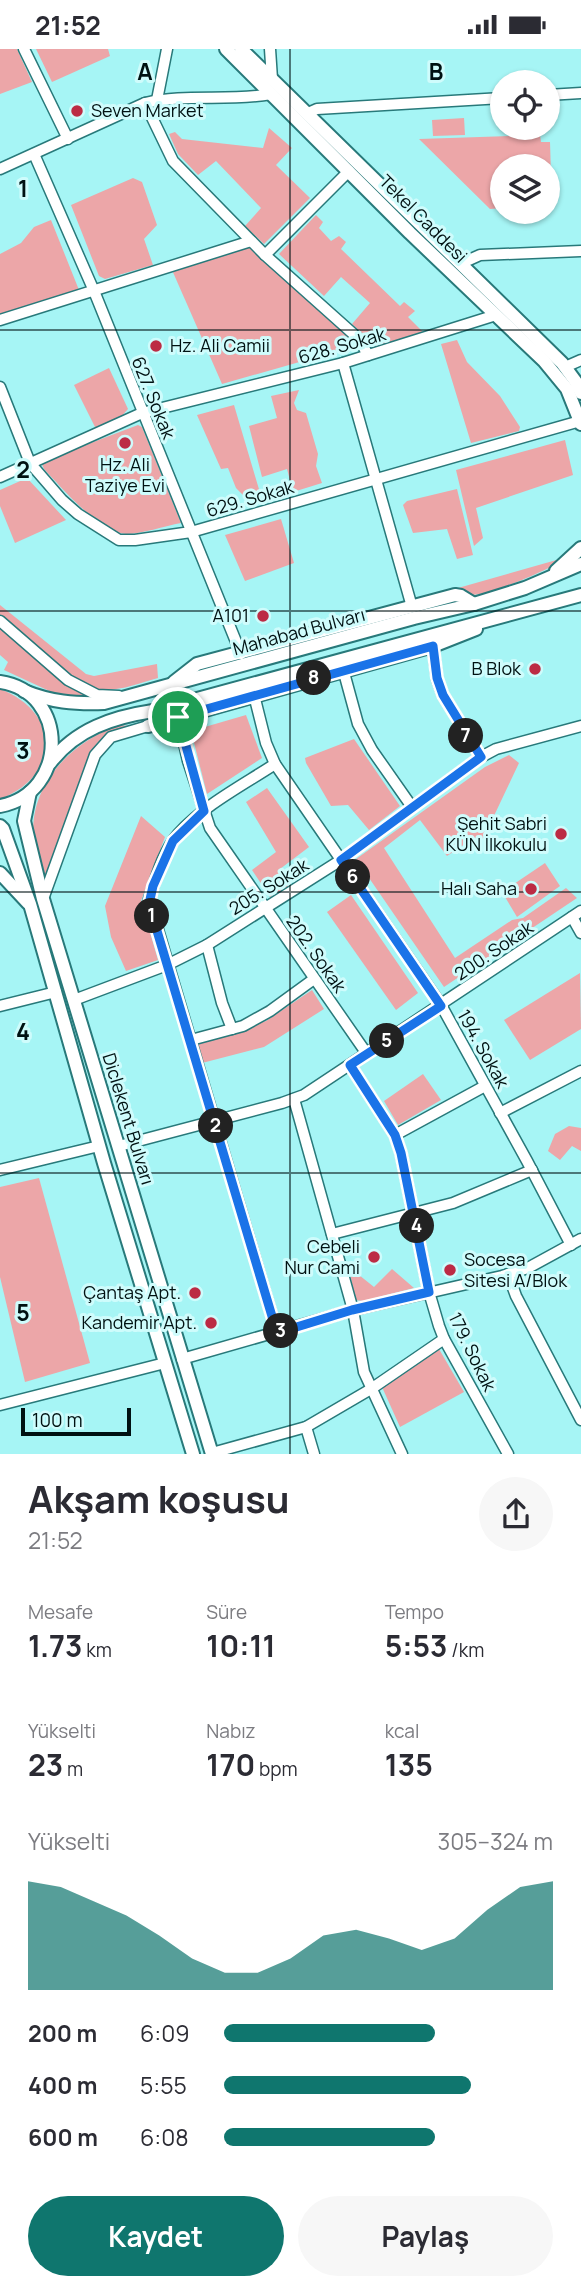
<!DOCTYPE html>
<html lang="tr">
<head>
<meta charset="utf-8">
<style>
	body { margin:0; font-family:Manrope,sans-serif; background:#f7f7f7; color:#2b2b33; height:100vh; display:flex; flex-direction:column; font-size:26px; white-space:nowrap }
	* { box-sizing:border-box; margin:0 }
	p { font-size:23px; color:#7c7c81 }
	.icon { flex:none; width:38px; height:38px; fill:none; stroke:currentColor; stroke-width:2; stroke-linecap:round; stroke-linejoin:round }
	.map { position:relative; height:1405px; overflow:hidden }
	.sheet { display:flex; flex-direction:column; background:#fff; flex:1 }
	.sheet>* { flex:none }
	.controls { position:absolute; left:490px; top:21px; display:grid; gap:14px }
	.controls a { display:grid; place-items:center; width:70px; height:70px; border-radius:50%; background:#fff; box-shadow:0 2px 5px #0004; font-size:35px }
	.scale { position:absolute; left:21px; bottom:18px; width:110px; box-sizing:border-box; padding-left:7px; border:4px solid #001112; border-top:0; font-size:19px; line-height:24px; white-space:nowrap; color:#001112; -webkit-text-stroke:5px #cffcfc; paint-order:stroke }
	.pin { position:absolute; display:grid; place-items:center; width:60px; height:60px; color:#fff; margin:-30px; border:4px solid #fff; border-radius:50%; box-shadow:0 2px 7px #0007 }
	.km { position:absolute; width:35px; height:35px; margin:-18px; border-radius:50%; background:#222; color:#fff; font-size:19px; line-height:35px; text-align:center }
	.round { display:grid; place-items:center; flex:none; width:74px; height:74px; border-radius:37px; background:#f7f7f7 }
	.overview { display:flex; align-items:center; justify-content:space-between; height:119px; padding:0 28px }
	h1 { font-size:38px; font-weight:700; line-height:52px }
	.stats { display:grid; grid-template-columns:repeat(3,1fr); gap:10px; height:119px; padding:7px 28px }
	.stats div { display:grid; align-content:center }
	.stats b { font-size:30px; font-weight:700 }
	.stats small { font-size:19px; font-weight:400 }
	.stats p { font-size:19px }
	.chart { height:196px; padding:14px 28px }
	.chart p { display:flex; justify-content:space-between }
	.chart svg { width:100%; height:126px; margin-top:7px; fill:#0f766e; opacity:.7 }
	.cta { display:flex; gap:14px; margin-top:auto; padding:14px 28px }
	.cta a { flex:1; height:80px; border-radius:42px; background:#0f766e; color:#fff; font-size:28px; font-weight:700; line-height:80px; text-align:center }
	.cta a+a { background:#f7f7f7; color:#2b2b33 }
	ul { padding:0 28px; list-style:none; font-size:23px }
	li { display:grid; grid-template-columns:112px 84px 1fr; align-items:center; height:52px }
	li i { height:18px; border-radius:9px; background:#0f766e }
	.status { display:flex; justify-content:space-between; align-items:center; height:49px; padding:0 35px; background:#fff; direction:ltr }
	.status svg { height:19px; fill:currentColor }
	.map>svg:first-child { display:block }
</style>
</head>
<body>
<div class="status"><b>21:52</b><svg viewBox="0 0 49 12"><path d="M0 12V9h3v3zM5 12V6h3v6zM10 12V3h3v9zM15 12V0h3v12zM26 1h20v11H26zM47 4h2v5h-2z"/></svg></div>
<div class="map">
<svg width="581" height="1405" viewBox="0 0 581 1405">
	<rect width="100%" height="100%" fill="#a6f5f5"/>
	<g fill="#eca6a8">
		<path d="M 0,0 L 17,0 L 32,33 L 0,45 Z"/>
		<path d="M 36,0 L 108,0 L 110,7 L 52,33 Z"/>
		<path d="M 464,69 L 465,86 L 433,87 L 432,71 Z"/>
		<path d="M 269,79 L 292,99 L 276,116 L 310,149 L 264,195 L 245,177 L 261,159 L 216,112 L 198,126 L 178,105 L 169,85 L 175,83 L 182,90 L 263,99 Z"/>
		<path d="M 540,86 L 541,93 L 550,93 L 552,157 L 548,157 L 548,117 L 502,117 L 502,159 L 490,160 L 419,90 Z"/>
		<path d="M 133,129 L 142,133 L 157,176 L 144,190 L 153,216 L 105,230 L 99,227 L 71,156 Z"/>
		<path d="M 316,166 L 323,173 L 319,179 L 331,192 L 339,187 L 346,193 L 341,200 L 400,257 L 404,253 L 415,262 L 408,268 L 424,284 L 375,297 L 352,275 L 370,254 L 341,228 L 324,247 L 279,205 Z"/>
		<path d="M 51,171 L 79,241 L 0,265 L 0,205 L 21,194 L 34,178 Z"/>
		<path d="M 249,196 L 352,289 L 345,300 L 222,335 L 172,221 Z"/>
		<path d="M 457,291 L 467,313 L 500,347 L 520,378 L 519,382 L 471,394 L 441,295 Z"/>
		<path d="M 109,319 L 128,360 L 120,369 L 96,380 L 74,336 Z"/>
		<path d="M 299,341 L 294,354 L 297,361 L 306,364 L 318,405 L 316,417 L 322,434 L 293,443 L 287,420 L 262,428 L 249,377 L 277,369 L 271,347 Z"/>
		<path d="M 234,356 L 261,447 L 248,451 L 236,439 L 228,419 L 221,420 L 197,366 Z"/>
		<path d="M 138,376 L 142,378 L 181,474 C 165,477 141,485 126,485 C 100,484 61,438 44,420 L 41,413 Z"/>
		<path d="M 565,391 L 573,426 L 476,459 L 483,489 L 474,497 L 456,421 Z"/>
		<path d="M 27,429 L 66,471 L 15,494 L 0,457 L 0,441 Z"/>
		<path d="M 457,440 L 473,506 L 457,510 L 447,480 L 413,484 L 403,456 L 407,452 Z"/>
		<path d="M 281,470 L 294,514 L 245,532 L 225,486 Z"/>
		<path d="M 567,508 C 553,520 491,545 473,546 C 466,546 458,543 451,541 Z"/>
		<path d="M 0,556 L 86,625 L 94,627 L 157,615 L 158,629 C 129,637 108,648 79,634 L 0,567 Z"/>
		<path d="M 0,577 L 100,651 L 58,646 L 4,621 L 8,613 L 0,606 Z"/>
		<path d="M 0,640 C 61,663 61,727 0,750 Z"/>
		<path d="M 246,666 L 262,709 L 207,745 L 191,682 Z"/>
		<path d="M 118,676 L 131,677 L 106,687 L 97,694 L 45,828 C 11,761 55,700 118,676 Z"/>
		<path d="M 354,690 L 400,757 L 369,781 L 348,756 L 331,757 L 306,714 L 305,709 Z"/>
		<path d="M 509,706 L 519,714 L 483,790 L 474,789 L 447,807 L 420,771 L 384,799 L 455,909 L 512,871 L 523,869 L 566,839 L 577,849 L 444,938 L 356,810 L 485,718 Z"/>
		<path d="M 267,739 L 309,798 L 280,820 L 290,836 L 270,848 L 252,821 L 276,803 L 246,753 Z"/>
		<path d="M 141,767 L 165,788 L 141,852 L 158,911 L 126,922 L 111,888 L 105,857 Z"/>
		<path d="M 545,814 L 560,837 L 517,868 L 502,843 Z"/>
		<path d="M 351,846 L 418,944 L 396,961 L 327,863 Z"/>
		<path d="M 580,924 L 581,980 L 530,1011 L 504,971 Z"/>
		<path d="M 312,941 L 324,960 L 264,998 L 202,1014 L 196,994 L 266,972 Z"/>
		<path d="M 423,1025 L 441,1051 L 398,1076 L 384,1052 Z"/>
		<path d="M 569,1077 L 581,1079 L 581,1102 L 572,1097 L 560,1111 L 548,1102 L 555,1085 Z"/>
		<path d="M 39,1129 L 90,1314 L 25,1333 L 0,1228 L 0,1138 Z"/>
		<path d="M 349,1218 L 374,1238 L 392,1220 L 414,1239 L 363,1252 L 355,1251 Z"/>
		<path d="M 439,1300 L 464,1343 L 400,1378 L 382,1338 Z"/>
	</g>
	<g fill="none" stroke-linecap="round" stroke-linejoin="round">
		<g stroke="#28797a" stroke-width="13">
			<g id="minor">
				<path d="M 24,0 L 68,90"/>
				<path d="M 270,0 L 272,30"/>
				<path d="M 548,46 L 581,44"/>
				<path d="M 157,51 L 167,0"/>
				<path d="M 145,54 L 173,112 L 265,206 L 359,290 L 368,306"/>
				<path d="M 308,64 L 317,60 L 502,49"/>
				<path d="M 34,105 L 94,242 L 241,605"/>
				<path d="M 0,120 L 145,54 C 186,44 229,53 271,45"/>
				<path d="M 265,206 L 349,122"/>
				<path d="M 460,215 L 480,206 L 581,202"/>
				<path d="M 0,271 L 251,192"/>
				<path d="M 343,314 L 412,558"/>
				<path d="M 565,318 L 581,311"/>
				<path d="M 0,338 L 30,414 L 62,451 L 78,465 L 119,491 L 135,491 L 191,483 L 580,372"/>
				<path d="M 0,428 L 142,364 L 343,314 L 496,266"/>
				<path d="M 0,572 L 68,631 L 97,646 L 119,647"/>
				<path d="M 433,597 L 437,630 L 443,646 L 481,708"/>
				<path d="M 343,620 L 358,675 L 372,701 L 412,758"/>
				<path d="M 254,646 L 266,694 L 275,715 L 441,956 L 527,1112 L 571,1196"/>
				<path d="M 178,668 L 188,712 L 210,779 L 367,1005"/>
				<path d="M 275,715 C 243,736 204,756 178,785 C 163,802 156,829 149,850 L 277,1284"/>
				<path d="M 43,850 L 95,706 L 111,688 L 148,677"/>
				<path d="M 572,868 L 581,884"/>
				<path d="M 207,896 L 222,954 L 232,980"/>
				<path d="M 74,951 L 167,916 L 207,896 L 341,811 L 481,708 L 496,700 L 581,677"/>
				<path d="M 0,957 L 56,943"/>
				<path d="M 191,991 L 243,977 L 270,962 L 314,930"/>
				<path d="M 350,1016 L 395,1086 L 401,1104 L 429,1243 L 439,1277 L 444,1290 L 508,1405"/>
				<path d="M 294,1050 L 353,1261 L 364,1323 L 402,1405"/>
				<path d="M 500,1064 L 581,1022"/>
				<path d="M 395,1086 L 485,1037"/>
				<path d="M 119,1097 L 282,1054 L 304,1046 L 581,862"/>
				<path d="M 0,1121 L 99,1097"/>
				<path d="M 332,1185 L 453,1154 L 532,1121"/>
				<path d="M 508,1225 L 516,1247 L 581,1371"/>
				<path d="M 182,1310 L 353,1261 L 502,1227 L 528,1219 L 581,1190"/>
				<path d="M 0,1356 L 165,1314"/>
				<path d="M 306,1378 L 314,1405"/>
				<path d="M 212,1404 L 306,1378 L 371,1340 L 444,1290"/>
			</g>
		</g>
		<g stroke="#28797a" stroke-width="16">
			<g id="major">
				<path d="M 226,0 L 410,184 L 544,312 L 567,340 L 581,375"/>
				<path d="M 241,0 L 562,314 L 576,333 L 581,344"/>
				<path d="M 556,522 L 581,499"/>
				<path d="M 0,633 C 69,643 69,744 0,757"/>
				<path d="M 174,633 L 197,615 L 455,546 L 461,547 L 474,555"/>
				<path d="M 24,642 C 51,653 74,655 104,654 L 414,569 L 474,555 L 525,539 L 581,515"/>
				<path d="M 148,677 L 433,597 L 476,580"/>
				<path d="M 50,714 C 76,680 113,668 153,662 L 581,546"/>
				<path d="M 30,743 L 24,772 L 43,850 L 212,1405"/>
				<path d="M 0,777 L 3,780 L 30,855 L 104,1114 L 193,1405"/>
				<path d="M 0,824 L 28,854"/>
			</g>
		</g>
		<use href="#minor" stroke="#fff" stroke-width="10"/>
		<use href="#major" stroke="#fff" stroke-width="12"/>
	</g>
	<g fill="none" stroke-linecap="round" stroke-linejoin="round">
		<g stroke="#fff" stroke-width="14">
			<path id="route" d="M 433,597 L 437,629 L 443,646 L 481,708 L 341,811 L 441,957 L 350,1016 L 395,1086 L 401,1104 L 429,1243 L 352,1261 L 277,1284 L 149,855 L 153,837 L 173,792 L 204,762 L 178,668 Z"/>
		</g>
		<use href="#route" stroke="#1a73e8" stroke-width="9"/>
	</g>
	<path fill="none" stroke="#001112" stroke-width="2" stroke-opacity="0.55" d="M 290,0 L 290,1405M 0,281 L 581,281M 0,562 L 581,562M 0,843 L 581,843M 0,1124 L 581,1124"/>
	<g fill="#bc2b44" stroke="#cffcfc" stroke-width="2.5">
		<circle cx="77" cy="62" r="7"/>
		<circle cx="156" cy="297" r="7"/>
		<circle cx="125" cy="394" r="7"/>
		<circle cx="263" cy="567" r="7"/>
		<circle cx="535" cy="620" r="7"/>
		<circle cx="561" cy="785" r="7"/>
		<circle cx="531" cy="840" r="7"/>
		<circle cx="374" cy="1208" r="7"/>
		<circle cx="450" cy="1221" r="7"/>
		<circle cx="195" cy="1244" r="7"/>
		<circle cx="211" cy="1274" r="7"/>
	</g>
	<g text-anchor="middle" stroke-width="6" stroke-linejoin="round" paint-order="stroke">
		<g font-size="18" fill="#001112" stroke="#cffcfc" text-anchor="end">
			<text x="91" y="68" text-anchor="start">Seven Market</text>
			<text x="170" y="303" text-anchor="start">Hz. Ali Camii</text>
			<text x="125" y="422" text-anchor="middle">Hz. Ali<tspan x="125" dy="21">Taziye Evi</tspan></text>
			<text x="249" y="573">A101</text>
			<text x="521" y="626">B Blok</text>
			<text x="547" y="781">Şehit Sabri<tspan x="547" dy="21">KÜN İlkokulu</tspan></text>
			<text x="517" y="846">Halı Saha</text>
			<text x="360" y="1204">Cebeli<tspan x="360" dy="21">Nur Cami</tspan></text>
			<text x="464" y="1217" text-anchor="start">Socesa<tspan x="464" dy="21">Sitesi A/Blok</tspan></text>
			<text x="181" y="1250">Çantaş Apt.</text>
			<text x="197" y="1280">Kandemir Apt.</text>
		</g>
		<g font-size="18" fill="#001112" stroke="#cffcfc">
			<text transform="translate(423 170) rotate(45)" y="6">Tekel Caddesi</text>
			<text transform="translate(342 297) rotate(-16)" y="6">628. Sokak</text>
			<text transform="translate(153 349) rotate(68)" y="6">627. Sokak</text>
			<text transform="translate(250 450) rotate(-16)" y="6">629. Sokak</text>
			<text transform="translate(299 583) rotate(-15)" y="6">Mahabad Bulvarı</text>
			<text transform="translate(269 838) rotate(-32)" y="6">205. Sokak</text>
			<text transform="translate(494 902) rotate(-34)" y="6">200. Sokak</text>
			<text transform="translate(316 905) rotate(55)" y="6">202. Sokak</text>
			<text transform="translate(483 1000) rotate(61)" y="6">194. Sokak</text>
			<text transform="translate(128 1070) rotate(73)" y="6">Diclekent Bulvarı</text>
			<text transform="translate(472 1303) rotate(64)" y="6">179. Sokak</text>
		</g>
	</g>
	<g font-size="23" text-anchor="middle" font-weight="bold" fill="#001112" stroke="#cffcfc" stroke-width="6" stroke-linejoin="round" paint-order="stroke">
		<text x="145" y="31">A</text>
		<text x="436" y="31">B</text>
		<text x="23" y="148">1</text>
		<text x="23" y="429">2</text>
		<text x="23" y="710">3</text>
		<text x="23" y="991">4</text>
		<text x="23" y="1272">5</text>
	</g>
</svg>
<div class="controls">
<a><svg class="icon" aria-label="locate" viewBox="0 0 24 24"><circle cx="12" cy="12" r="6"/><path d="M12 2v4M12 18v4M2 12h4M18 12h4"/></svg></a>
<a><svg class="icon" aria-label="layers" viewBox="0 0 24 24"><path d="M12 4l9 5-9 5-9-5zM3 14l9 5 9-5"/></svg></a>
</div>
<div class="scale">100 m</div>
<div class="pin" style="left:178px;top:668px;background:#1e9e55"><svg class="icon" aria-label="arrive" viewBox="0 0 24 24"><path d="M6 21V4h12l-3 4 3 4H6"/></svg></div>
<b class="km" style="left:152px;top:867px">1</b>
<b class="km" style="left:216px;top:1077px">2</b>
<b class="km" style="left:281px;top:1282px">3</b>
<b class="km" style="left:417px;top:1177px">4</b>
<b class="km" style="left:387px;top:992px">5</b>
<b class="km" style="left:353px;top:828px">6</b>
<b class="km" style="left:466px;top:687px">7</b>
<b class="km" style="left:314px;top:629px">8</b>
</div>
<section class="sheet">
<div class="overview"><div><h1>Akşam koşusu</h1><p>21:52</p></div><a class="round"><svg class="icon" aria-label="share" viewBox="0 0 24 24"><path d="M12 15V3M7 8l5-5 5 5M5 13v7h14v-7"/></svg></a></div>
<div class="stats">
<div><p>Mesafe</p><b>1.73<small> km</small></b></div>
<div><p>Süre</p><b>10:11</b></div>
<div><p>Tempo</p><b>5:53<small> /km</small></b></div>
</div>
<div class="stats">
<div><p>Yükselti</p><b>23<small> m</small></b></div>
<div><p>Nabız</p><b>170<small> bpm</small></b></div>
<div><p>kcal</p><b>135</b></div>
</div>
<div class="chart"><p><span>Yükselti</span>305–324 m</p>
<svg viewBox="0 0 160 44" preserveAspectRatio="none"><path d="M0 44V6L10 8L20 13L30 18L40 25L50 33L60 38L70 38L80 33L90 25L100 23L110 26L120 30L130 26L140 16L150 8L160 6V44z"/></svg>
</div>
<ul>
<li><b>200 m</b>6:09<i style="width:64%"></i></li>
<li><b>400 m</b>5:55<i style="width:75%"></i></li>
<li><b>600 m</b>6:08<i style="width:64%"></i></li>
</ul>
<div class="cta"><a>Kaydet</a><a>Paylaş</a></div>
</section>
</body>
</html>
